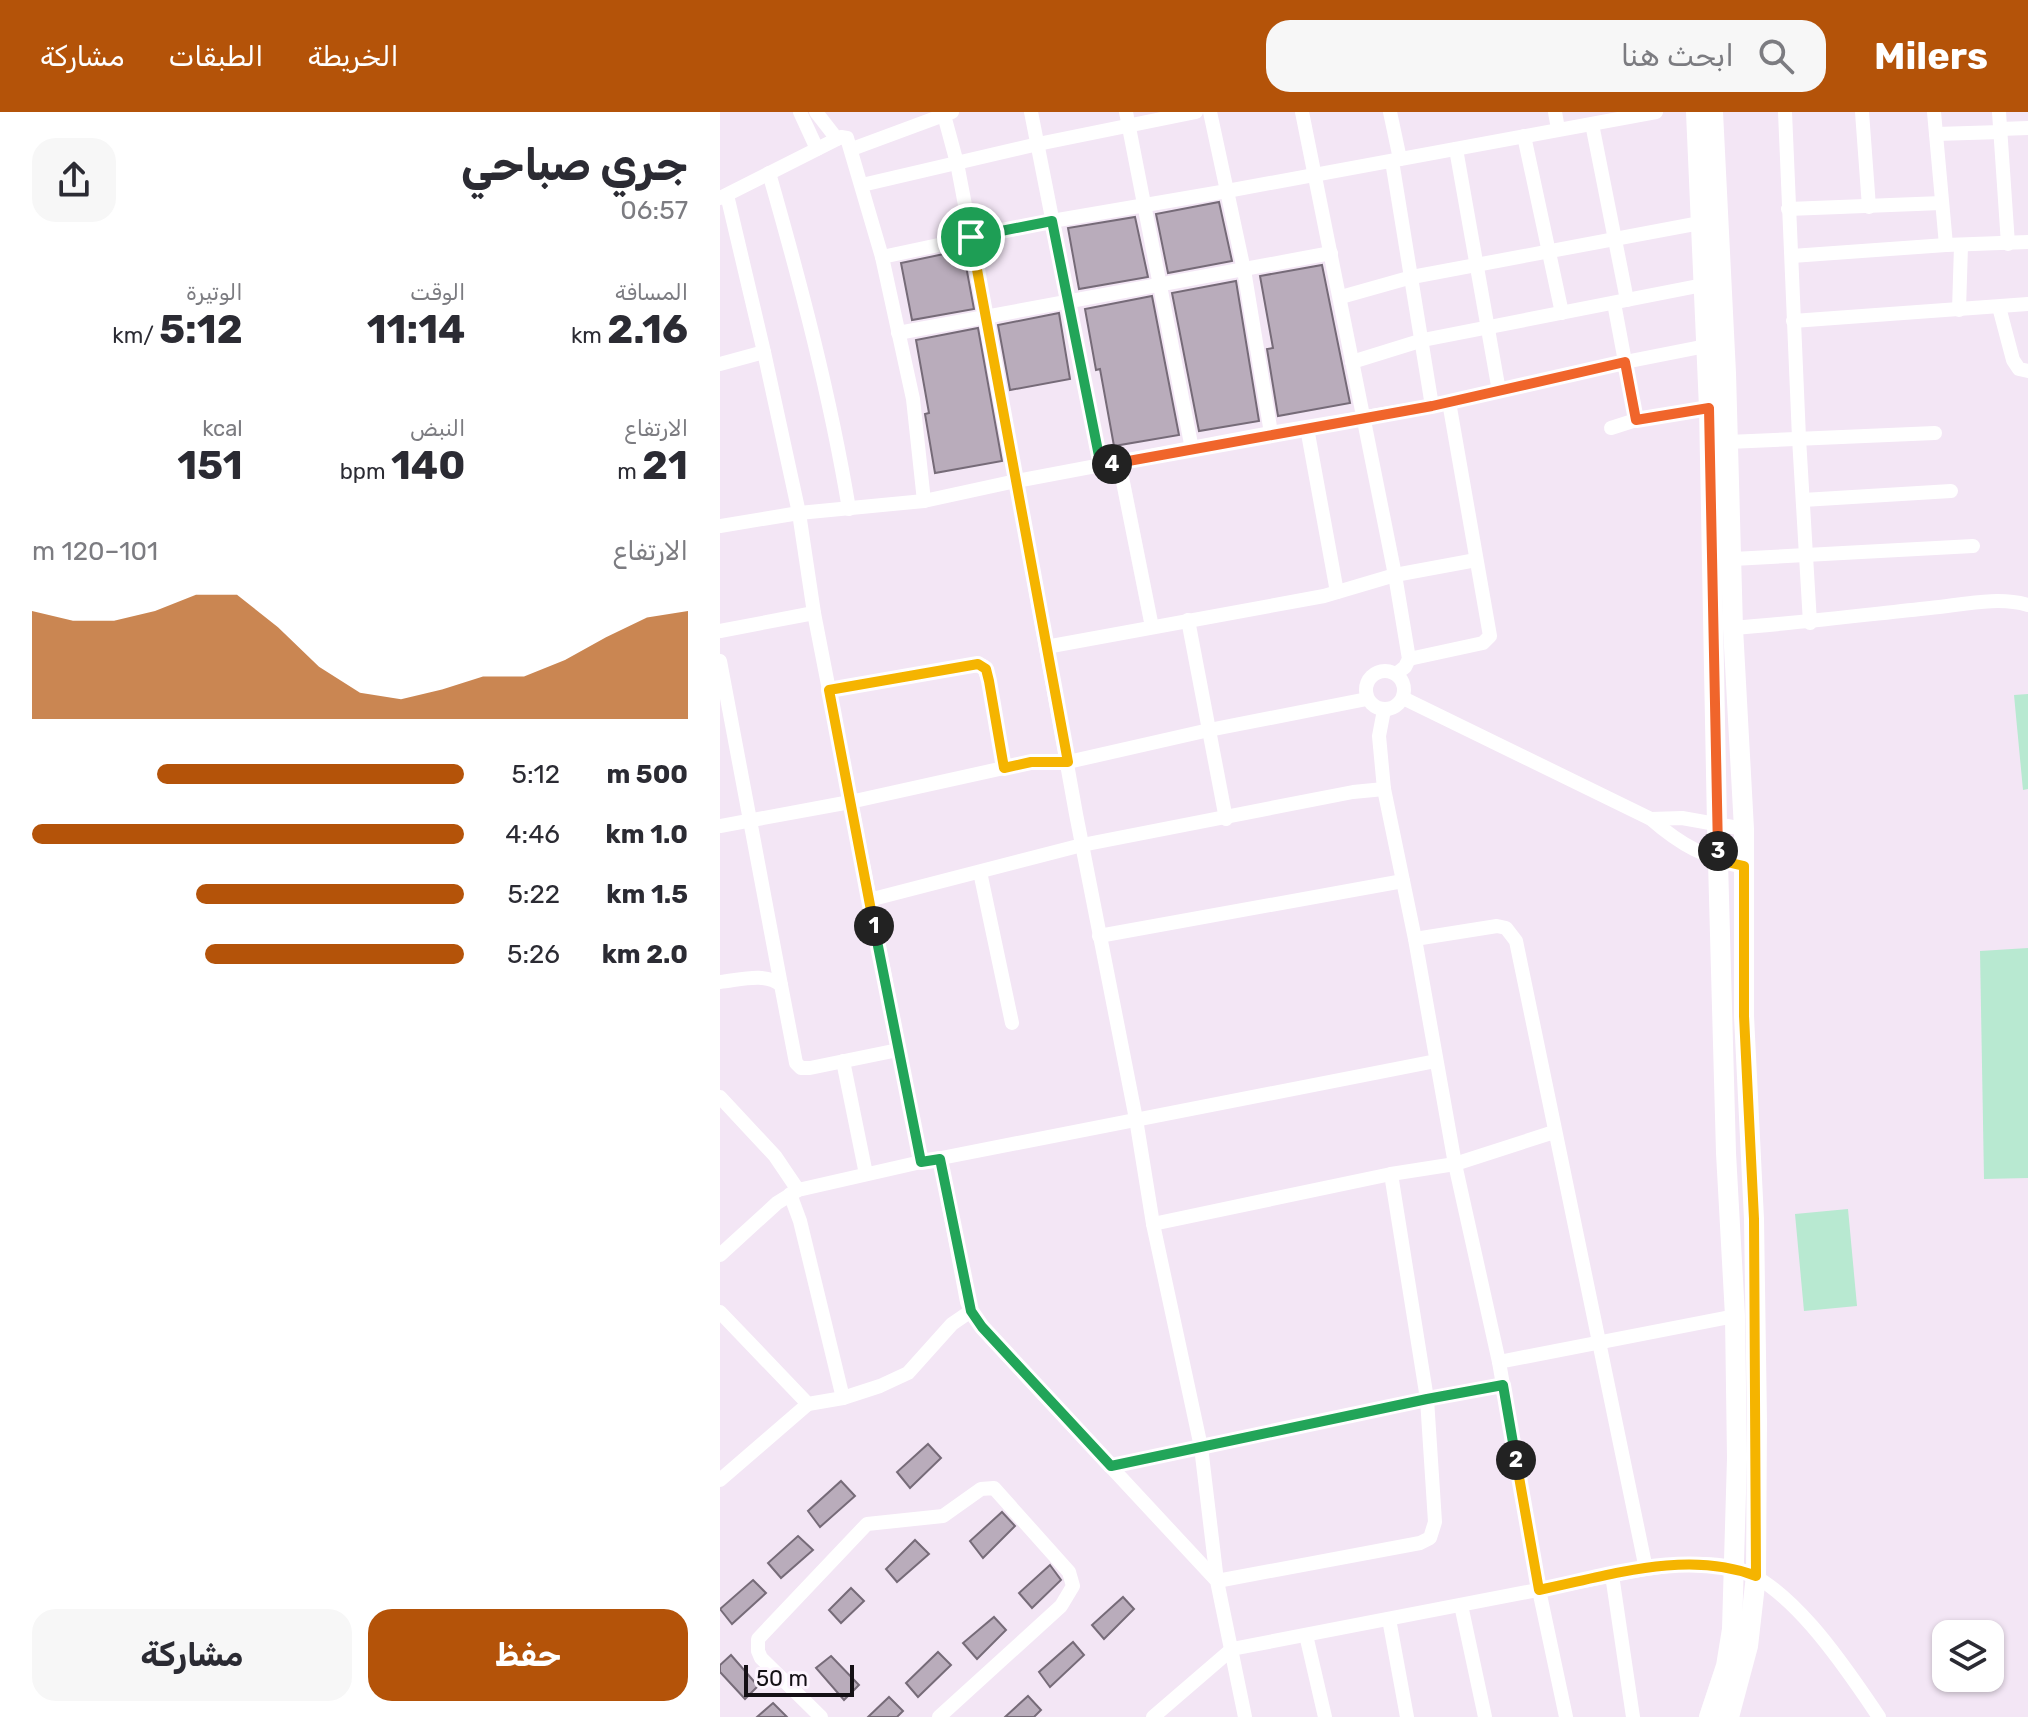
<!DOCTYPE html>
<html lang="ar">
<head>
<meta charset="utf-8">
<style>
	body { margin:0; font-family:Rubik,"Noto Sans Arabic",sans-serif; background:#f7f7f7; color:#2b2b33; direction:rtl; height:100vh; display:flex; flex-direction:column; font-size:30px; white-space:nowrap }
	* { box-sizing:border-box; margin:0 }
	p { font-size:26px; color:#7c7c81 }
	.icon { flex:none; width:44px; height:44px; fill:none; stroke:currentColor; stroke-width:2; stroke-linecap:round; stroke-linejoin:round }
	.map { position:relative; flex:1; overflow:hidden; direction:ltr }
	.panel { display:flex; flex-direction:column; background:#fff; width:720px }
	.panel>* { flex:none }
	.tools { position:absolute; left:1212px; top:1508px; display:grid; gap:16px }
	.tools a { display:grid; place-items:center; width:72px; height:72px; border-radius:16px; background:#fff; box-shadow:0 2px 6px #0004; font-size:40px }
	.scale { position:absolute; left:24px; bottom:20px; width:110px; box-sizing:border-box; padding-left:8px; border:4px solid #141015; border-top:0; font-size:22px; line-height:28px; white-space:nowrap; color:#141015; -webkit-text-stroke:6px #fdf5fe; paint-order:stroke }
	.pin { position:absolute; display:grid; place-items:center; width:68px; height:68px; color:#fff; margin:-34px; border:4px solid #fff; border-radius:50%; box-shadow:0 2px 8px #0007 }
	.km { position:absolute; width:40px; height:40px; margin:-20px; border-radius:50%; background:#222; color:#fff; font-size:22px; line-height:40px; text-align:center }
	.round { display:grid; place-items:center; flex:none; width:84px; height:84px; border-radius:24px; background:#f7f7f7 }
	.summary { display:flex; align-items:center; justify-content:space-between; height:136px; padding:0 32px }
	h1 { font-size:44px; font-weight:700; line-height:60px }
	.metrics { display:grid; grid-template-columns:repeat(3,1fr); gap:12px; height:136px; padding:8px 32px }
	.metrics div { display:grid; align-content:center }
	.metrics b { font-size:40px; font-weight:700 }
	.metrics small { font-size:22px; font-weight:400 }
	.metrics p { font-size:22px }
	.chart { height:224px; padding:16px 32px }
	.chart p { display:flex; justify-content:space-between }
	.chart svg { width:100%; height:144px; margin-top:8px; fill:#b45309; opacity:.7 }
	.cta { display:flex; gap:16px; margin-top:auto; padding:16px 32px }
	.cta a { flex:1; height:92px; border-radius:24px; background:#b45309; color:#fff; font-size:32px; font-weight:700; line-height:92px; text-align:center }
	.cta a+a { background:#f7f7f7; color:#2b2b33 }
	ul { padding:0 32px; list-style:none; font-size:26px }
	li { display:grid; grid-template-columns:128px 96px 1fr; align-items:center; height:60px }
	li i { height:20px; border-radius:10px; background:#b45309 }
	header { display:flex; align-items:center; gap:48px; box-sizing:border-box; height:112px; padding:0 40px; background:#b45309; color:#fff }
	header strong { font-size:38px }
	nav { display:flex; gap:44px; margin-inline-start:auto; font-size:28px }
	.search { width:560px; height:72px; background:#f7f7f7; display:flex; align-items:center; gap:20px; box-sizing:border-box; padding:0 28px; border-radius:24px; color:#7c7c81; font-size:30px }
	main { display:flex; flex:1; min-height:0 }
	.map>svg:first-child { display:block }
</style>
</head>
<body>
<header>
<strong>Milers</strong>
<div class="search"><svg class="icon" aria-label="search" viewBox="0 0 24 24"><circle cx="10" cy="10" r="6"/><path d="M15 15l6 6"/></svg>ابحث هنا</div>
<nav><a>الخريطة</a><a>الطبقات</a><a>مشاركة</a></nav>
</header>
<main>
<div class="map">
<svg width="1308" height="1605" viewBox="0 0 1308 1605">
	<rect width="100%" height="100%" fill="#f3e6f5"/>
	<g fill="#b8e9d1">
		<path d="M 1308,582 L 1308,677 L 1303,678 L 1294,583 Z"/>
		<path d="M 1308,836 L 1308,1066 L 1264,1067 L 1260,839 Z"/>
		<path d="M 1128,1097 L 1137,1194 L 1084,1199 L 1075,1102 Z"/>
	</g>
	<g fill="#b9acbb" stroke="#766b78" stroke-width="2">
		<path d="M 499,90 L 512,149 L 448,161 L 436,102 Z"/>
		<path d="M 415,105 L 428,165 L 359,177 L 348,116 Z"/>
		<path d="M 243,138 L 254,197 L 192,208 L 181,151 Z"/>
		<path d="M 602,153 L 630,291 L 558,304 L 547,237 L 553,236 L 540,164 Z"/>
		<path d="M 516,169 L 539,309 L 479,319 L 452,181 Z"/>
		<path d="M 432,184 L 459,323 L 394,334 L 380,257 L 376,258 L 365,197 Z"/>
		<path d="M 339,201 L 350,267 L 290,278 L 278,213 Z"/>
		<path d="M 258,216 L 282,349 L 215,361 L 205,302 L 209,301 L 196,228 Z"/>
		<path d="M 208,1332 L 221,1346 L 190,1376 L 177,1360 Z"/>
		<path d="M 121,1369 L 135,1384 L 100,1415 L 88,1399 Z"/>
		<path d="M 282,1400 L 295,1414 L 263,1446 L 250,1429 Z"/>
		<path d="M 78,1424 L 93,1438 L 61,1466 L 48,1451 Z"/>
		<path d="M 195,1428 L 209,1442 L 177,1470 L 166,1457 Z"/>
		<path d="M 330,1453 L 341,1468 L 312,1496 L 299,1481 Z"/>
		<path d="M 33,1468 L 46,1481 L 12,1512 L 0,1497 Z"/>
		<path d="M 131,1476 L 144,1489 L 121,1511 L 109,1498 Z"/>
		<path d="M 403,1485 L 414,1497 L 384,1527 L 372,1513 Z"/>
		<path d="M 274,1505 L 286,1518 L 257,1547 L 243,1531 Z"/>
		<path d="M 353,1530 L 364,1543 L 330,1575 L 319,1560 Z"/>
		<path d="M 218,1540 L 231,1553 L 198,1585 L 186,1571 Z"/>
		<path d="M 11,1543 L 38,1574 L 25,1587 L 0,1560 L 0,1553 Z"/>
		<path d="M 111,1544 L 139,1573 L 124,1588 L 96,1556 Z"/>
		<path d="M 308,1584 L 321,1598 L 314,1605 L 285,1605 Z"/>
		<path d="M 169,1585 L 183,1599 L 177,1605 L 148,1605 Z"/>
		<path d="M 53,1591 L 67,1605 L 37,1605 Z"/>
	</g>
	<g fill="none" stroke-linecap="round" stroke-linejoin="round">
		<g stroke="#fff" stroke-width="14">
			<path d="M 80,0 L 97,37"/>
			<path d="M 96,0 L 117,27"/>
			<path d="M 311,0 L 381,354"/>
			<path d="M 406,0 L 472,337"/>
			<path d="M 490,0 L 524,158 L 551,321"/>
			<path d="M 582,0 L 675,463 L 689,547 L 685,555 L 676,562"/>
			<path d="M 670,0 L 680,47"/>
			<path d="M 835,0 L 838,17"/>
			<path d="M 1065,0 L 1079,326 L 1090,511"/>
			<path d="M 1142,0 L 1149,95"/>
			<path d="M 1214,0 L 1226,133"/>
			<path d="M 1279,0 L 1288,132"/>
			<path d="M 224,3 L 237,51 L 266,203 L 356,702 L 416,1007 L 433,1112 L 481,1335 L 497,1469 L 700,1431 L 710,1426 L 715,1410 L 707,1287 L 671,1062"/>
			<path d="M 872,12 L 907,188"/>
			<path d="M 1280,17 L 1308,16"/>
			<path d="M 1216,22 L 1281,20"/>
			<path d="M 804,24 L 842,201"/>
			<path d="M 132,37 L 232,0"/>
			<path d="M 736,37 L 779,279"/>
			<path d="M 672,49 L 712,294"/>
			<path d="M 49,61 C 81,173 110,283 129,397"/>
			<path d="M 142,73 L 318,32 L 476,0"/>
			<path d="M 7,83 L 44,240 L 79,401 L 94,501 L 201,1050"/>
			<path d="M 0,86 L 121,25 L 127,26 L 162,145 L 193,287 L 204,389"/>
			<path d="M 1068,97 L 1222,91"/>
			<path d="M 1072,144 L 1226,133 L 1308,130"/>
			<path d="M 162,145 L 332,109 L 507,79 L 936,0"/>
			<path d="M 621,185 L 692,165 L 980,111"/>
			<path d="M 894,191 L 916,308"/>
			<path d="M 1279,195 L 1293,248 L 1299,257 L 1308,259"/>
			<path d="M 1239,198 L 1241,134"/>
			<path d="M 1073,209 L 1308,192"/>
			<path d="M 178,221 L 611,141"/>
			<path d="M 632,250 L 703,228 L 983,173"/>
			<path d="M 0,252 L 44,240"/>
			<path d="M 587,316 L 617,480"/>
			<path d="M 891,316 L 916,308 L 989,296"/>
			<path d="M 1008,330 L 1215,321"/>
			<path d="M 399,350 L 432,515"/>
			<path d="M 1083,388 L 1231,379"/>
			<path d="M 0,414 L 79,401 L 204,389 L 296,369 L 551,321 L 712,294 L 905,250 L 986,234"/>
			<path d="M 1013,447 L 1253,434"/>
			<path d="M 468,508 L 506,707"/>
			<path d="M 1013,516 C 1079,511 1144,503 1210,496 C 1241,493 1278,484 1308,493"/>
			<path d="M 0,519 L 94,501"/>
			<path d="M 326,535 L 604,484 L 675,463 L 756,448"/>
			<path d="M 689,547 L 763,531 L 770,524 L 729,290"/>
			<path d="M 0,549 L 61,873"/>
			<circle cx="665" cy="578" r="19"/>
			<path d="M 109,578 L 250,553 L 263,554 L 269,569 L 284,656"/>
			<path d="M 683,586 L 931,707 C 962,734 984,745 1024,754"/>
			<path d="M 664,598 L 659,624 L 664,677 L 695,827 L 735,1052 L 779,1250 L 819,1478 L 846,1605"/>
			<path d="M 931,707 L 962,706 L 1024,717"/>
			<path d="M 0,714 L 130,690 L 311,650 L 348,650 L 489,618 L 647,587"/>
			<path d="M 260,760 L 292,911"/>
			<path d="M 149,788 L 362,733 L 633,680 L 664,677"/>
			<path d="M 379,824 L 683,769"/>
			<path d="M 695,827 L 777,814 L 786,816 L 796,829 L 926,1457"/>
			<path d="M 0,870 C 20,868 45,860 61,873 L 76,951 L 81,956 L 90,956 L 178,938"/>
			<path d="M 123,949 L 146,1062"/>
			<path d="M 0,985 L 55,1044 L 78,1078"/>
			<path d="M 220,1047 L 247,1190 L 251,1199 L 271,1226 L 497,1469 L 525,1605"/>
			<path d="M 70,1082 L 80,1109 L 123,1286"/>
			<path d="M 433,1112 L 671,1062 L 735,1052 L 834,1020"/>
			<path d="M 0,1143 L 57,1091 L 78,1078 L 201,1050 L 716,949"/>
			<path d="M 0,1200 L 88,1292 L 123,1286 L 160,1274 L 188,1261 L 232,1212 L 251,1199"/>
			<path d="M 779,1250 L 1015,1204"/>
			<path d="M 391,1354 L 707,1287 L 783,1273"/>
			<path d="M 0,1368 L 88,1292"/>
			<path d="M 892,1463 L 913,1605"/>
			<path d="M 741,1493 L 765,1605"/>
			<path d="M 669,1507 L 687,1605"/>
			<path d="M 586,1523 L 605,1605"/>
			<path d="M 101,1605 L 41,1546 L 38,1539 L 38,1527 L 147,1412 L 223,1404 L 261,1377 L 274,1376 L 349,1460 L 353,1474 L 341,1494 L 219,1605"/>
			<path d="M 433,1605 L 512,1537 L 926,1457 C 954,1453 984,1449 1011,1455 C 1068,1467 1128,1559 1159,1605"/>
		</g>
		<g stroke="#fff" stroke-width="20">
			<path d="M 976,0 L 989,296 L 997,713 L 1006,1041 L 1015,1204 L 1017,1346 L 1012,1517 L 1006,1554 L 989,1605"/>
			<path d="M 993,0 L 1006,261 L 1013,516 L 1024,717 L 1024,904 L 1034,1107 L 1037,1310 L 1036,1464 L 1028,1534 L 1009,1605"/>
		</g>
	</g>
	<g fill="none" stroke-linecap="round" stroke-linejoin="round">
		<g stroke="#fff" stroke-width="16">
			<path id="split-1" d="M 154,814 L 109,578 L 258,552 L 266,557 L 269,569 L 284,656 L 311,650 L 348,650 L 251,125"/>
		</g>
		<g stroke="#fff" stroke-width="16">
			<path id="split-2" d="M 154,814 L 201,1050 L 220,1047 L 251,1199 L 262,1215 L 391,1354 L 707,1287 L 783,1273 L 796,1348"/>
		</g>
		<g stroke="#fff" stroke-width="16">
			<path id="split-3" d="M 796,1348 L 819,1478 C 888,1464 967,1437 1036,1464 L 1034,1107 L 1024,904 L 1024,754 L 998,748 L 998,739"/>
		</g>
		<g stroke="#fff" stroke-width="16">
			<path id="split-4" d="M 392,352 L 712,294 L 905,250 L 916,308 L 989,296 L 998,739"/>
		</g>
		<g stroke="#fff" stroke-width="16">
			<path id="split-5" d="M 251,125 L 332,109 L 381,354 L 392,352"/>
		</g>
		<use href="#split-1" stroke="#f5b400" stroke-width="10"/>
		<use href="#split-2" stroke="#22a559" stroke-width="10"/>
		<use href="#split-3" stroke="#f5b400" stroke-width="10"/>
		<use href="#split-4" stroke="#f0652b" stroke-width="10"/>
		<use href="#split-5" stroke="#22a559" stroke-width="10"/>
	</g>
</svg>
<div class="tools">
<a><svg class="icon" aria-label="layers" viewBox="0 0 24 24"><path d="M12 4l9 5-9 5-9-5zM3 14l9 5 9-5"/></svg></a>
</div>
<div class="scale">50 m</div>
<div class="pin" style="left:251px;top:125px;background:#1e9e55"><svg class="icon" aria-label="arrive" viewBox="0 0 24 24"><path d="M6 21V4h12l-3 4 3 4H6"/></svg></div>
<b class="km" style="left:154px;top:814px">1</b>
<b class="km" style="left:796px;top:1348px">2</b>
<b class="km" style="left:998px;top:739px">3</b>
<b class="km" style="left:392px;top:352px">4</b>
</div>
<section class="panel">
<div class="summary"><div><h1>جري صباحي</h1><p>06:57</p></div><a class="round"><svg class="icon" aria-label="share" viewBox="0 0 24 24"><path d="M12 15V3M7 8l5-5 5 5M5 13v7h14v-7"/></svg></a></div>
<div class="metrics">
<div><p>المسافة</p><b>2.16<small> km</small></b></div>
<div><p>الوقت</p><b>11:14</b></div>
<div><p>الوتيرة</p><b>5:12<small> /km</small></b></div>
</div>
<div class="metrics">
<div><p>الارتفاع</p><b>21<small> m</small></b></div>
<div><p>النبض</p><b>140<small> bpm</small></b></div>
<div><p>kcal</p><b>151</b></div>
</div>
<div class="chart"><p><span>الارتفاع</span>101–120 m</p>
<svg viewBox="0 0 160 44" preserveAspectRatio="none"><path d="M0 44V11L10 14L20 14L30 11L40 6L50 6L60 16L70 28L80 36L90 38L100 35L110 31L120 31L130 26L140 19L150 13L160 11V44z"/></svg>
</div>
<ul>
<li><b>500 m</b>5:12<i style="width:71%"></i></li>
<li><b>1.0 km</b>4:46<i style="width:100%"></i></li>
<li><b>1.5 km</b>5:22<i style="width:62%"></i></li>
<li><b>2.0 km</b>5:26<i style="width:60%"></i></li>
</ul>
<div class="cta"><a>حفظ</a><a>مشاركة</a></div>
</section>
</main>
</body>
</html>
